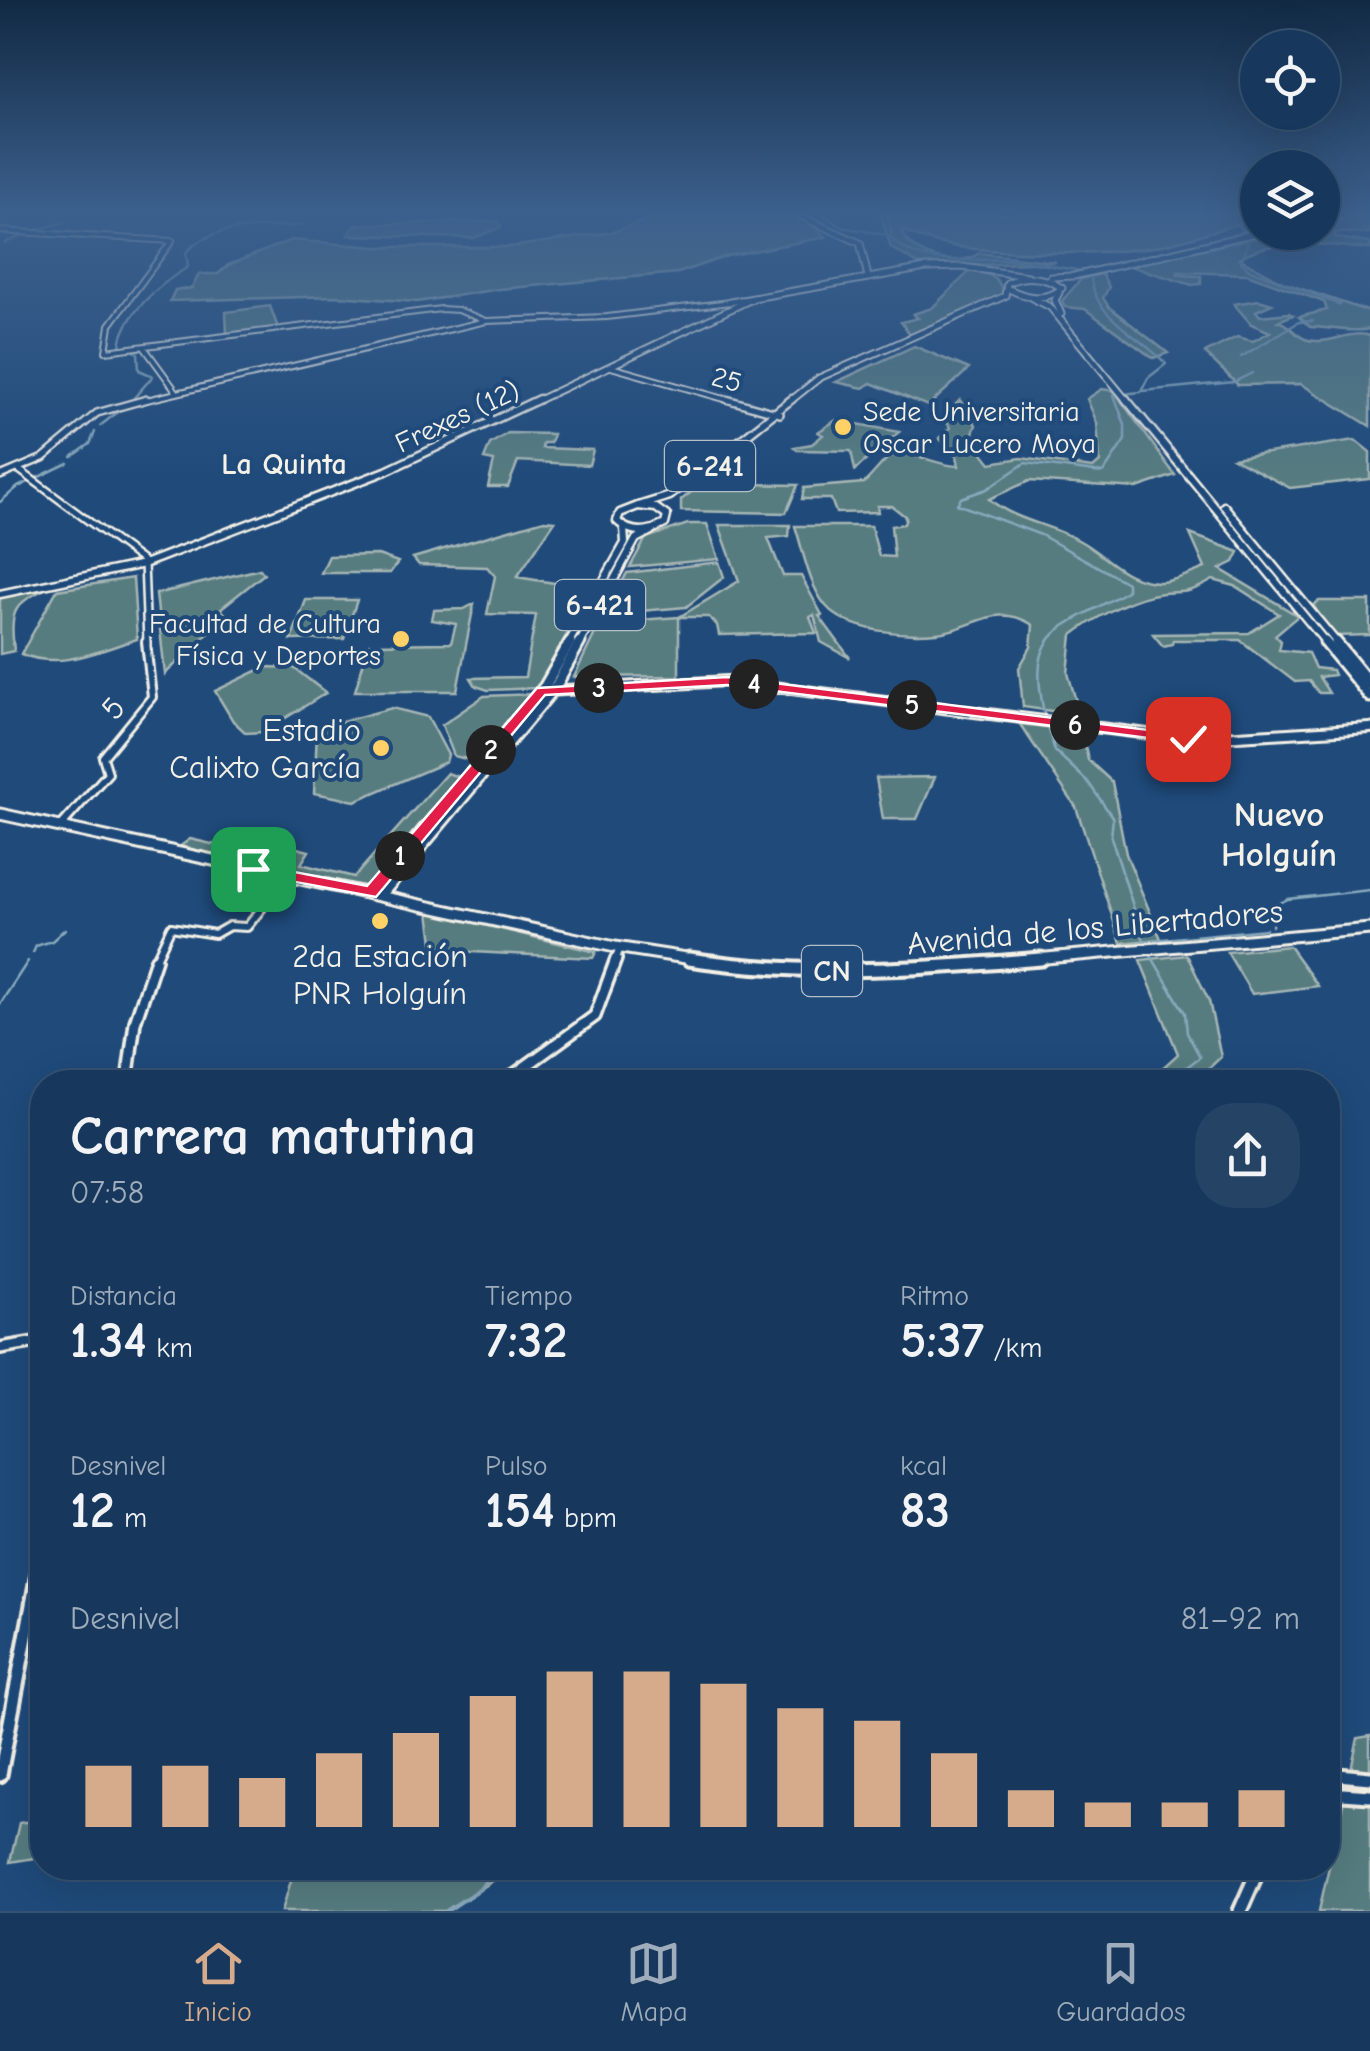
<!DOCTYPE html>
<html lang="es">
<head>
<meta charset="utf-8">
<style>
	body { margin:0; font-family:"Comic Neue",sans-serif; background:#244365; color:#f1f3f6; height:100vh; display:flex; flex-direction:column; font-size:38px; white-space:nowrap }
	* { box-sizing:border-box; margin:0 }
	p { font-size:32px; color:#9eacbb }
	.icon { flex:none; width:55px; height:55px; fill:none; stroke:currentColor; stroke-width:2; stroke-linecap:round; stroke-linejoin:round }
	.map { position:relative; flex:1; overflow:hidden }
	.side { position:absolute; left:30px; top:1070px; width:1310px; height:810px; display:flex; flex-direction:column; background:#17385c; border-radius:40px; box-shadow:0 10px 40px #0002,0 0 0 2px #365272 }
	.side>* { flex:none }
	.tools { position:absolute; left:1240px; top:30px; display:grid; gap:20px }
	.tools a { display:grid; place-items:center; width:100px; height:100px; border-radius:50%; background:#17385c; box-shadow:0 10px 40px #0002,0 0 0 2px #365272; font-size:50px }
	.pin { position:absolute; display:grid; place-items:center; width:85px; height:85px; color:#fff; margin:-42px; border-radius:20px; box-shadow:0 5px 15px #0006 }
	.km { position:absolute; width:50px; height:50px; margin:-25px; border-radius:50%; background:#222; color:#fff; font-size:28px; line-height:50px; text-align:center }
	.round { display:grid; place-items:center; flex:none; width:105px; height:105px; border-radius:40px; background:#244365 }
	.summary { display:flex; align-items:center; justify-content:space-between; height:170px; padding:0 40px }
	h1 { font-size:55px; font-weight:700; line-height:75px }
	.metrics { display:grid; grid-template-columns:repeat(3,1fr); gap:15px; height:170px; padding:10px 40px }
	.metrics div { display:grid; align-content:center }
	.metrics b { font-size:50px; font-weight:700 }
	.metrics small { font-size:28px; font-weight:400 }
	.metrics p { font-size:28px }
	.chart { height:280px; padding:20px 40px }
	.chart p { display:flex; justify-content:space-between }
	.chart svg { width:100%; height:180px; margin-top:10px; stroke:#d6ab8b; stroke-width:6 }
	.tabs { display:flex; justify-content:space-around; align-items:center; height:140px; border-top:2px solid #365272; background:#17385c; font-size:28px; color:#9eacbb }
	.tabs a { display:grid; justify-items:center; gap:5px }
	.tabs .current { color:#d6ab8b }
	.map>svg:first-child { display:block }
</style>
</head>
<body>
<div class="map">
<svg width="1370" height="1911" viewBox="0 0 1370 1911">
	<rect width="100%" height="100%" fill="#1f4a7a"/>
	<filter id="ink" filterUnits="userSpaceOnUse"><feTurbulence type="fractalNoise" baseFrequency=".01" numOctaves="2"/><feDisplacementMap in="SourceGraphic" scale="20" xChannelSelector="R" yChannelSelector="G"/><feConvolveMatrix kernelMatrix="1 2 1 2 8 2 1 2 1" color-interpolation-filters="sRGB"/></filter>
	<g filter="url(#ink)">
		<g fill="#577b80" stroke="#a6b6b4" stroke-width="2.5">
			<path d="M 680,214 L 788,214 L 806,220 L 826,237 L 727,256 L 678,273 L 499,289 L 417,302 L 337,296 L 170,301 L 175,290 L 192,288 L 199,274 L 218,274 L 228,265 L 291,240 L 377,247 L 510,247 L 613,232 L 655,217 Z"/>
			<path d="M 880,214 L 890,214 L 890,218 L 899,214 L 1257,214 L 1258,217 C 1223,228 1189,240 1153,247 C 1103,256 942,258 902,229 C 907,257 960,269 979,253 L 1056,262 L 923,267 L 891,248 Z"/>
			<path d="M 1370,214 L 1370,233 L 1335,233 L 1336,238 L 1370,243 L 1370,249 C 1327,246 1277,235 1239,258 L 1284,283 L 1370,312 L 1370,329 C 1353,333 1329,327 1310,327 L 1299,317 L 1327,310 L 1324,302 L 1247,274 L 1178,272 L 1178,275 L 1201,276 L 1201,284 L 1192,285 L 1127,265 L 1281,233 L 1322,232 L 1323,223 Z"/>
			<path d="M 497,221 L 501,227 L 474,238 L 348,235 L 355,225 Z"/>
			<path d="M 970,271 C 985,271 1001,277 1003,294 L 911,336 L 901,322 L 918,318 L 913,314 L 932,308 Z"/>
			<path d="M 1102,274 L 1109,287 L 1103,298 L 1109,307 L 1168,353 L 1153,358 L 1085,309 L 1065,307 L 1062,301 L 1081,279 Z"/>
			<path d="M 1259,300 L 1272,304 L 1256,311 L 1260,316 L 1289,313 L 1293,315 L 1278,321 C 1289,324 1295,335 1305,339 C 1326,347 1350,329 1370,336 L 1370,426 L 1301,384 L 1238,385 L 1205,353 L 1237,337 L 1253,341 L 1270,332 L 1251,324 L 1234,304 Z"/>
			<path d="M 270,306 L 278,328 L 227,335 L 226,312 Z"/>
			<path d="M 914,346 L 969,369 L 928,406 L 871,383 L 863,388 L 836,382 Z"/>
			<path d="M 1102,389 L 1114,391 L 1175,475 L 1137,488 L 1029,481 L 989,499 C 1015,521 1050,524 1080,541 C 1107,556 1126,583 1161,582 C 1175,581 1192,573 1205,568 L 1190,534 L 1239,552 L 1234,562 L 1220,569 L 1298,616 L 1275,635 L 1281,641 L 1279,650 L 1308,653 L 1315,668 L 1332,670 L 1334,675 L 1319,677 L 1329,693 L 1319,693 L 1309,681 L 1295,682 L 1240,640 L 1173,640 L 1172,644 L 1163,646 L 1153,634 L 1249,633 L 1279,614 L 1235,586 L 1213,580 C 1180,599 1182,588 1151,595 C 1125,601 1093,619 1072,635 L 1068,673 L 1080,715 L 1023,707 L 1019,668 L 1031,647 L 1033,625 C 995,601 975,629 937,633 C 905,636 848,632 826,606 C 809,586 803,550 795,526 L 871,526 L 879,556 L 894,557 L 891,526 L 904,524 L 906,517 L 892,506 L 877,506 L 878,512 L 836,513 L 831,499 L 802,499 L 804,488 L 864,483 C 872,476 879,466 887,459 C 904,445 938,467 959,466 L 957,456 L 939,438 L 950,428 L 944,416 L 960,400 L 976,425 L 971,438 L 991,463 L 1021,458 L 1093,468 L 1100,462 L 1097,423 L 1087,399 Z"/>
			<path d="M 836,420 L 899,432 L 855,470 L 851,451 L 797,450 L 794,447 L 812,444 L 823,435 L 818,432 Z"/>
			<path d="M 508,433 L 553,434 L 550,443 L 543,443 L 542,448 L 593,450 L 589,465 L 518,461 L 508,487 L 488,487 L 494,461 L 484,459 L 490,444 Z"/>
			<path d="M 1355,440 L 1370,452 L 1370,479 L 1290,488 L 1233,458 Z"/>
			<path d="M 711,477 L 737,484 L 798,485 L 786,513 L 681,511 L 681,500 Z"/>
			<path d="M 544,520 L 555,521 L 517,577 L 592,589 L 537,688 L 488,690 L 476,686 L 471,678 L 525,677 L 536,615 L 487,614 L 495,576 L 487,567 L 419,565 L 413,558 Z"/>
			<path d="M 688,524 L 707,524 L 719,559 L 630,567 L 646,538 Z"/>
			<path d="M 719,525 L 790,525 L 789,536 L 768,538 L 783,576 L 801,576 L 822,615 L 819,616 L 850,658 L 821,642 L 814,615 L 810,617 L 816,633 L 719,635 L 717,625 L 709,617 L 679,617 L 679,676 L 574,677 L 600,623 L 679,617 L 739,581 Z"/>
			<path d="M 378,555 L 398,562 L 390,573 L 321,573 L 329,556 Z"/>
			<path d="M 719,562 L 724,577 L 686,607 L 605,614 L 627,573 Z"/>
			<path d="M 260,569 L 264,574 L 220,609 L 227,615 L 165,674 L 156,594 Z"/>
			<path d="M 133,578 L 137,639 C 98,651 61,670 21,654 L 57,590 Z"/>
			<path d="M 49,587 C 12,605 10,610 14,651 L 0,654 L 0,596 Z"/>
			<path d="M 306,600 L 357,600 L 344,639 L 291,640 Z"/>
			<path d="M 1319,601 L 1370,601 L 1370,635 L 1334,636 L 1313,605 Z"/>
			<path d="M 474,604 L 457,691 L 355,691 L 369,644 L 451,643 L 456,624 L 432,620 L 434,610 L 464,609 Z"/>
			<path d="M 265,667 L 294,668 L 326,693 L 263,732 L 246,733 L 233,721 L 215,691 Z"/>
			<path d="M 533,694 L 474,761 L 454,756 L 442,725 L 484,696 Z"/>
			<path d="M 392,708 L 428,717 L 448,755 L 446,762 L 355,801 L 314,793 L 317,732 L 321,727 Z"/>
			<path d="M 1017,720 L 1082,731 L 1088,760 L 1112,782 L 1126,854 L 1161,939 L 1121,943 L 1076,807 Z"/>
			<path d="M 447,773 L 462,778 L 370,889 L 285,871 L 279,863 L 293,847 L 309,851 L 301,864 L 354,877 Z"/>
			<path d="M 935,777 L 917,819 L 883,819 L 876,778 Z"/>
			<path d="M 190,839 L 251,853 L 261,840 L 285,846 C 268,859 259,858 238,854 L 231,860 L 178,848 Z"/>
			<path d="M 429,912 L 596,952 L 593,958 L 434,950 Z"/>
			<path d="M 1289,946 L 1318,986 L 1252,994 L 1227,952 Z"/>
			<path d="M 1187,955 L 1209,1001 L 1221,1057 L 1194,1082 L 1147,1082 L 1178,1054 L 1140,960 Z"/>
			<path d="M 1370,1736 L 1370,1911 L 1319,1911 L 1358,1738 Z"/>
			<path d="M 42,1819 L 41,1857 L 10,1862 L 19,1823 Z"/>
			<path d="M 302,1868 L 512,1868 L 448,1911 L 282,1911 L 292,1877 Z"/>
		</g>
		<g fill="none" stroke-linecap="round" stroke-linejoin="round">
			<g stroke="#89a9bc" stroke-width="2.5">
				<path d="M 823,214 L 842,227 L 886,235"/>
				<path d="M 886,214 L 892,231 L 889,236 C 921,271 968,257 1011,260 C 1035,262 1059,268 1083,271"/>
				<path d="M 1214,214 L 1228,218 L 1247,234"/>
				<path d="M 33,231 L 65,222"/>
				<path d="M 5,243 L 27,233"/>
				<path d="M 187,251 C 217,221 264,230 303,225"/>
				<path d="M 1244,255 L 1249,237"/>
				<path d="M 1243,257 L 1241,262 L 1250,270 L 1340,305"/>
				<path d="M 120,346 C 123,315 161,283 188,267 L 186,253"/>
				<path d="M 132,350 L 138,353 L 139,370 L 153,376 L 132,400"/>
				<path d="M 1241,357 L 1299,322 L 1313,321"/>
				<path d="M 1143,391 L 1234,382 L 1252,373"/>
				<path d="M 100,426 L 125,406"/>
				<path d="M 72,457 L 90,444 L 95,432"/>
				<path d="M 0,502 L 18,487 L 68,463"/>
				<path d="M 1045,718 C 1025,627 1059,631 1127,591 L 1127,583 L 1041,535 L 957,504 L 961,498 L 987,489 L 1025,463 L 1103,473 L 1125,440 L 1125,425 L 1114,395 L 1141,392 L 1148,378 L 1166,364 C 1141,336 1091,316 1091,275"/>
				<path d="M 1047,726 L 1055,751 L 1088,782 L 1113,818 L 1111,837 L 1146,947"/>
				<path d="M 1272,926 L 1274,906 L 1288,899 L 1370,890"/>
				<path d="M 1143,941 L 1266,929"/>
				<path d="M 33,953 L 36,946 L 52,941 L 65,929"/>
				<path d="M 1150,954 L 1185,1013 L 1187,1033 L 1200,1057 L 1167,1082"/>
				<path d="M 0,1004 L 28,961"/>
			</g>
			<path stroke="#89a9bc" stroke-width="4" d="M 446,1911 L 480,1889 L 495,1868"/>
			<g stroke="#f4f1e8" stroke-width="8">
				<g id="tertiary-far4">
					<path d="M 0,231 L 172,241"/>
					<path d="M 172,241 L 110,325 L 106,351 L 441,309 L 458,310 L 486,321"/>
					<path d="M 144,347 L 176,391"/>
					<path d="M 611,367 L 735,402"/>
					<path d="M 138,402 L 486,321 L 607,317 L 730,302"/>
				</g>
			</g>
			<g stroke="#f4f1e8" stroke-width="10">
				<g id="tertiary-far3">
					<path d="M 726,399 L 780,414"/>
					<path d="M 18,469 L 144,562 L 147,644"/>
					<path d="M 0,476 L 43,458 L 97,413 L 147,399"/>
				</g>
			</g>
			<g stroke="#f4f1e8" stroke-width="12">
				<g id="tertiary-far2">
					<path d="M 61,826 L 108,773 L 103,757 L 152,697 L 146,642"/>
					<path d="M 155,961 L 171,927 L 215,934 L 229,926 L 247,927 L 277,889"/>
					<path d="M 615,961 L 620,948"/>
				</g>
			</g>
			<g stroke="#f4f1e8" stroke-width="16">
				<g id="tertiary-far1">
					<path d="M 127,1082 L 135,1022 L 156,959"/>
					<path d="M 504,1082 L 595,1016 L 616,959"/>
					<path d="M 0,1348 L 42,1341"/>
				</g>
			</g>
			<g stroke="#f4f1e8" stroke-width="19">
				<g id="tertiary">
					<path d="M 1328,1774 L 1370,1778"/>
					<path d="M 0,1775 L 42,1552"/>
					<path d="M 1328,1793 L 1370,1796"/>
					<path d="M 1240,1911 L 1259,1868"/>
				</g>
			</g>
			<g stroke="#f4f1e8" stroke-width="9">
				<g id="secondary-far2">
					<path d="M 796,214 L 860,243 L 868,277"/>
					<path d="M 730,302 L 926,268 L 962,267 L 1028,276"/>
					<path d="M 534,402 L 754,298"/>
				</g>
			</g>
			<g stroke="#f4f1e8" stroke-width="11">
				<path id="secondary-far1" d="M 0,594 L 144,564 L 386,471 L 539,399"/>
			</g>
			<g stroke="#f4f1e8" stroke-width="14">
				<path id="secondary" d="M 547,691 L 727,681 L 1188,739 L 1370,728"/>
			</g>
			<g stroke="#f4f1e8" stroke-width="9">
				<g id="primary-far3">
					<path d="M 1322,219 L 1346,214"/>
					<path d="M 1051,277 L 1074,276 L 1259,232"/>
					<path d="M 789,402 L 819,378 L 1005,296 L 1007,283 C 1026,274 1044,276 1062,288 C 1046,302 1027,298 1009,289"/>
				</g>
			</g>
			<g stroke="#f4f1e8" stroke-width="11">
				<g id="primary-far2">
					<path d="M 638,506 L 670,496 L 792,399"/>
					<path d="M 638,506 L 656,508 L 667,516 L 665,524 C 648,533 631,535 617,521 L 620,513 Z"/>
					<path d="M 568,644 L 625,543 L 624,528"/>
					<path d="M 579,644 L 636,539 L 651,531"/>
				</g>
			</g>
			<g stroke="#f4f1e8" stroke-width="15">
				<g id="primary-far1">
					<path d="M 0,814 L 615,947 L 705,961"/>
					<path d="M 370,893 L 545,686 L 570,642"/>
					<path d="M 381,895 L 556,686 L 580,642"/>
					<path d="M 1013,961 L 1370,929"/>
				</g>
			</g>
			<g stroke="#f4f1e8" stroke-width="19">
				<path id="primary" d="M 689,959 C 807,977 923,969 1041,959"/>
			</g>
			<g stroke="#f4f1e8" stroke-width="9">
				<g id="trunk-far2">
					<path d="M 1059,293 L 1055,300 L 1061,314"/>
					<path d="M 1030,297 L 1050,307 L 1128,402"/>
				</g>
			</g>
			<g stroke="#f4f1e8" stroke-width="11">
				<g id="trunk-far1">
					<path d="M 1126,399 L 1327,644"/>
					<path d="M 1224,506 L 1338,644"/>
				</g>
			</g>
			<g stroke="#f4f1e8" stroke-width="15">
				<g id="trunk">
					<path d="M 1325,642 L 1370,697"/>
					<path d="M 1336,642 L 1370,684"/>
				</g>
			</g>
			<use href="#tertiary-far4" stroke="#1f4a7a" stroke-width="4"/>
			<use href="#tertiary-far3" stroke="#1f4a7a" stroke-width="5"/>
			<use href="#tertiary-far2" stroke="#1f4a7a" stroke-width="6"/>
			<use href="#tertiary-far1" stroke="#1f4a7a" stroke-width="9"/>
			<use href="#tertiary" stroke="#1f4a7a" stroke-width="11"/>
			<use href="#secondary-far2" stroke="#1f4a7a" stroke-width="5"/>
			<use href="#secondary-far1" stroke="#1f4a7a" stroke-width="6"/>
			<use href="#secondary" stroke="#1f4a7a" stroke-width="8"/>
			<use href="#primary-far3" stroke="#1f4a7a" stroke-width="5"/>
			<use href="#primary-far2" stroke="#1f4a7a" stroke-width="6"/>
			<use href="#primary-far1" stroke="#1f4a7a" stroke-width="9"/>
			<use href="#primary" stroke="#1f4a7a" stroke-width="11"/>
			<use href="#trunk-far2" stroke="#1f4a7a" stroke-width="5"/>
			<use href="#trunk-far1" stroke="#1f4a7a" stroke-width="6"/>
			<use href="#trunk" stroke="#1f4a7a" stroke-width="9"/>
		</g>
	</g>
	<linearGradient id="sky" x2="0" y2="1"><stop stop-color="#112943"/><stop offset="0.44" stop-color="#3c608d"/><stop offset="1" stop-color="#3c608d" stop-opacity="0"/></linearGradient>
	<rect width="1370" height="482" fill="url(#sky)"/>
	<path fill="#e11d48" stroke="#fff" stroke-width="2.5" d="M 727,677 L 1188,735 L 1195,739 L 1188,743 L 727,685 L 545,695 L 376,897 L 253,874 L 246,869 L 253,864 L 367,886 L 537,688 Z"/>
	<g fill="#ffd166" stroke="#1f4a7a" stroke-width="4">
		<circle cx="843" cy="427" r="10"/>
		<circle cx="401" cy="639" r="10"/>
		<circle cx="381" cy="748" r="10"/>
		<circle cx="380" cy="921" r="10"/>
	</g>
	<g text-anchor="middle" stroke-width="8" stroke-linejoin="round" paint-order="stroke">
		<g font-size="28" fill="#f4f1e8" stroke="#1f4a7a">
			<text transform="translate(727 379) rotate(16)" y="10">25</text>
			<text transform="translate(457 416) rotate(-25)" y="10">Frexes (12)</text>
		</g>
		<g font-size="28" fill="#f4f1e8" stroke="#1f4a7a" text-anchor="start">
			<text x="863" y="421">Sede Universitaria<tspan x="863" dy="32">Oscar Lucero Moya</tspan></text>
			<text x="381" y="633" text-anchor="end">Facultad de Cultura<tspan x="381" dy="32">Física y Deportes</tspan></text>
		</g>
		<g font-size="30" font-weight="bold" fill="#f4f1e8" stroke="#1f4a7a">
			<text x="284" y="474">La Quinta</text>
		</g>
		<g fill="#1f4a7a" stroke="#b4bfc7" stroke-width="2.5">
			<rect x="665" y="441" width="90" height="50" rx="8"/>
			<rect x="555" y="580" width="90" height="50" rx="8"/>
			<rect x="802" y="946" width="60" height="50" rx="8"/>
		</g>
		<g font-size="30" font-weight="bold" fill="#f4f1e8">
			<text x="710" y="476">6-241</text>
			<text x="600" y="615">6-421</text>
			<text x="832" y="981">CN</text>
		</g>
		<g font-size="32" fill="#f4f1e8" stroke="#1f4a7a">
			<text transform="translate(113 708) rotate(-49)" y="11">5</text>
			<text transform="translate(1095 927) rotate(-5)" y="11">Avenida de los Libertadores</text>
		</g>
		<g font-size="32" fill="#f4f1e8" stroke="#1f4a7a" text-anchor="end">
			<text x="361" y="741">Estadio<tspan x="361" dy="37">Calixto García</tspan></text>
			<text x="380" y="967" text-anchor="middle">2da Estación<tspan x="380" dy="37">PNR Holguín</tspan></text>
		</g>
		<g font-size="35" font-weight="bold" fill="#f4f1e8" stroke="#1f4a7a">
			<text x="1279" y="826">Nuevo<tspan x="1279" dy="40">Holguín</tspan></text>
		</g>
	</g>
</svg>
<div class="tools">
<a><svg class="icon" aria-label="locate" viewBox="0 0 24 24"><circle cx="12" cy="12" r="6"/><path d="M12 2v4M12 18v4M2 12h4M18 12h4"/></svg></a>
<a><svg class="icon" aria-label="layers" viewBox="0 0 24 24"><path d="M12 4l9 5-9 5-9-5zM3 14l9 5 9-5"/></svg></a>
</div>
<div class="pin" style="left:253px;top:869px;background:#1e9e55"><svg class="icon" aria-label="arrive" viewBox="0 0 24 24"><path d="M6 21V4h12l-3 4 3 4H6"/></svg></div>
<div class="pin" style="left:1188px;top:739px;background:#d93025"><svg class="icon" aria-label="check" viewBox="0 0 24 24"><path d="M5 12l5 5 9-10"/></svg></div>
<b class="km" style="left:400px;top:856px">1</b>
<b class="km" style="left:491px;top:750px">2</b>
<b class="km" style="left:599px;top:688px">3</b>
<b class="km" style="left:754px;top:684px">4</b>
<b class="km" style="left:912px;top:705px">5</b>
<b class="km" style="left:1075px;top:725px">6</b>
<section class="side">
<div class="summary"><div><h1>Carrera matutina</h1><p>07:58</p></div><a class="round"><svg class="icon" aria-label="share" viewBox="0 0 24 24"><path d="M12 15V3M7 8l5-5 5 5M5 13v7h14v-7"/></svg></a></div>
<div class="metrics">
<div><p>Distancia</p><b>1.34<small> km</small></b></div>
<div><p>Tiempo</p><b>7:32</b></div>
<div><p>Ritmo</p><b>5:37<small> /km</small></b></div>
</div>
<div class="metrics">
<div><p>Desnivel</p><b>12<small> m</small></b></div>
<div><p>Pulso</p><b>154<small> bpm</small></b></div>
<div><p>kcal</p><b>83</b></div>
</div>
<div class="chart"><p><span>Desnivel</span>81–92 m</p>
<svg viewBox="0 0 160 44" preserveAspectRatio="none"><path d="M5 44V29M15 44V29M25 44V32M35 44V26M45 44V21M55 44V12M65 44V6M75 44V6M85 44V9M95 44V15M105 44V18M115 44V26M125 44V35M135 44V38M145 44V38M155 44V35"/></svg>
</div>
</section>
</div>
<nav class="tabs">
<a class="current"><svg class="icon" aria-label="home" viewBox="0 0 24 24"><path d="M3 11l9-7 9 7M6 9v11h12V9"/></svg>Inicio</a>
<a><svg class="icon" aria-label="map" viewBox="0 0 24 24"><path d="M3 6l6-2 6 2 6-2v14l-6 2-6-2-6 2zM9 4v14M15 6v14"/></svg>Mapa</a>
<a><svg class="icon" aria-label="saved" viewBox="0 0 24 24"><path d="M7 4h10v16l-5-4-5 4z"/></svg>Guardados</a>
</nav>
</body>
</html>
